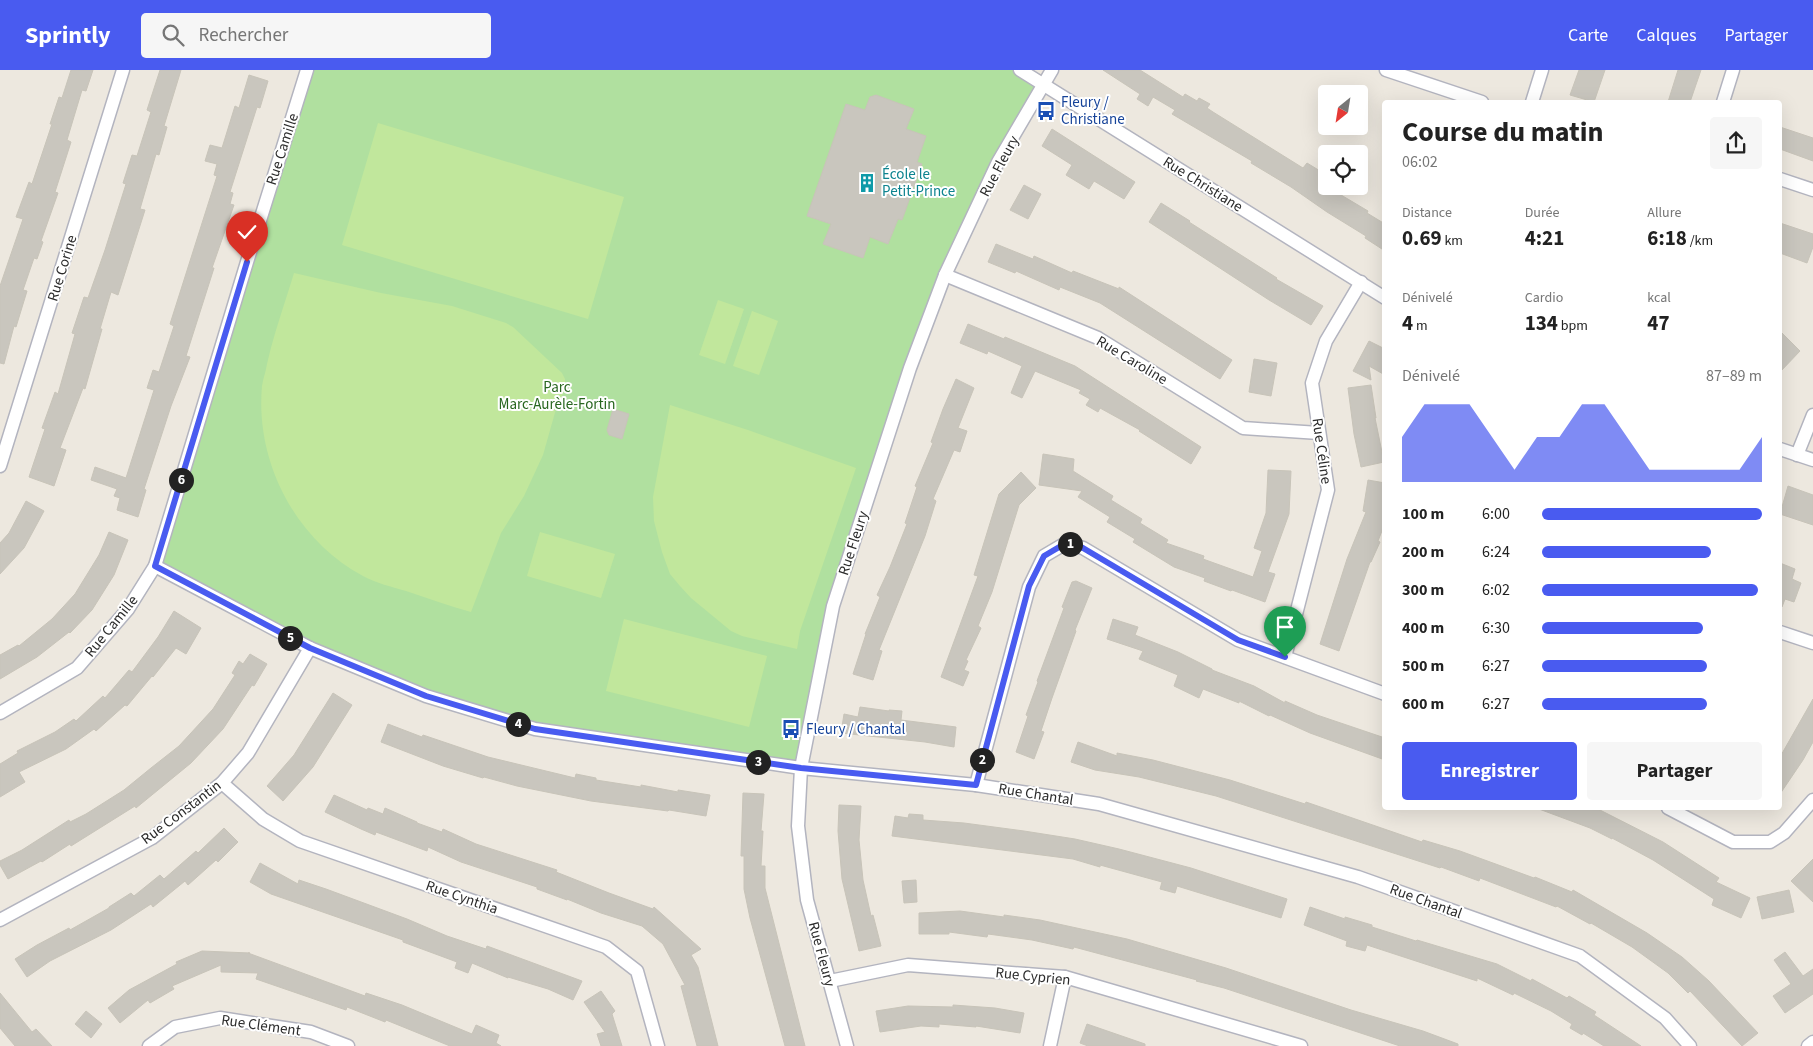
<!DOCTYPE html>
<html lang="fr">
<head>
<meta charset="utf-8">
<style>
	body { margin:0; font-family:"Source Sans 3",sans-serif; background:#f6f6f6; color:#222; height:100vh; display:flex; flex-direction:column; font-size:19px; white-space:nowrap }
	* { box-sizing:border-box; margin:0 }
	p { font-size:16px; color:#767676 }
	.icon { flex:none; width:28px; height:28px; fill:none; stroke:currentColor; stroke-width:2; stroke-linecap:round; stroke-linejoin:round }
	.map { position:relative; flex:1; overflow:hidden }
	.sheet { position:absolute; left:1382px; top:30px; width:400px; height:710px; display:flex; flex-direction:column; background:#fff; border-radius:5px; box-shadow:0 5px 20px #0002 }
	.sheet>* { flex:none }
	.needle { width:32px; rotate:210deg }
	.controls { position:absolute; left:1318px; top:15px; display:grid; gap:10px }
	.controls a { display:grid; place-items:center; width:50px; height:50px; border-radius:5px; background:#fff; box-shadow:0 5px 20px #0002; font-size:25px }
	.pin { position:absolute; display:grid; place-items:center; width:42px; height:42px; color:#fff; margin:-51px -21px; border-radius:50% 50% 50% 0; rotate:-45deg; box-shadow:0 0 5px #0007 }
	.pin .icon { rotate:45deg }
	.km { position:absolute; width:25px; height:25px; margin:-12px; border-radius:50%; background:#222; color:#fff; font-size:14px; line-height:25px; text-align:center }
	.round { display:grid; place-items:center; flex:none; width:52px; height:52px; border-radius:5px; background:#f6f6f6 }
	.summary { display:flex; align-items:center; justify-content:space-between; height:85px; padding:0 20px }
	h1 { font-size:28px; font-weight:700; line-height:38px }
	.stats { display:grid; grid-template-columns:repeat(3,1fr); gap:8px; height:85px; padding:5px 20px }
	.stats div { display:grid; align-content:center }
	.stats b { font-size:21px; font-weight:700 }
	.stats small { font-size:14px; font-weight:400 }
	.stats p { font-size:14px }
	.chart { height:140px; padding:10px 20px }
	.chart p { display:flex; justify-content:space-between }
	.chart svg { width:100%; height:90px; margin-top:5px; fill:#495bf0; opacity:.7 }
	.action { display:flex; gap:10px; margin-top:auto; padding:10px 20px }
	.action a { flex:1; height:58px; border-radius:5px; background:#495bf0; color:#fff; font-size:20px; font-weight:700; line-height:58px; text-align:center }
	.action a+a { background:#f6f6f6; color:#222 }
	ul { padding:0 20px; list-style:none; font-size:16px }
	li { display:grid; grid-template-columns:80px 60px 1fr; align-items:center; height:38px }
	li i { height:12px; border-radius:6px; background:#495bf0 }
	header { display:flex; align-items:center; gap:30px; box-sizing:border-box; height:70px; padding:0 25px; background:#495bf0; color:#fff }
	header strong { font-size:24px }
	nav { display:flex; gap:28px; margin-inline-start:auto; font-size:18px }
	.search { width:350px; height:45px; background:#f6f6f6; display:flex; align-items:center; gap:12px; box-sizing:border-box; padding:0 18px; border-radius:5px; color:#767676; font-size:19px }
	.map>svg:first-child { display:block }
</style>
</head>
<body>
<header>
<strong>Sprintly</strong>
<div class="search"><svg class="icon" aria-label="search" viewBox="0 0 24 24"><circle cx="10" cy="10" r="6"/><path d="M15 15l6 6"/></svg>Rechercher</div>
<nav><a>Carte</a><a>Calques</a><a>Partager</a></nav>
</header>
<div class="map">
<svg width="1813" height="976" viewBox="0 0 1813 976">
	<rect width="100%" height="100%" fill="#ede8df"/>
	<path fill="#b0e09f" d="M 308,0 L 1020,0 L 1045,15 L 945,205 L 833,536 L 801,698 L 535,659 L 310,578 L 155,496 Z"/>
	<g fill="#c1e79c">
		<path d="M 378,53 L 624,127 L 588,249 L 342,175 Z"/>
		<path d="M 294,203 L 381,223 L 452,236 L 506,253 L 513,257 L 562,303 L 565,309 L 565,319 L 556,339 L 543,385 L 524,426 L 501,463 L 471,542 C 449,536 428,528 406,521 C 392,517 376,513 363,506 C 296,470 255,393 262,316 C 263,309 266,301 267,294 C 274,263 285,233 294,203 Z"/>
		<path d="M 718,230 L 744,239 L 725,294 L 699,285 Z"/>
		<path d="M 752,241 L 778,251 L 759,305 L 733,296 Z"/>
		<path d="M 670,335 L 748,360 L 856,398 L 800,561 L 797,579 L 742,566 L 731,561 L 691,528 L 680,516 L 670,504 L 662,482 L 654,451 L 653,427 Z"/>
		<path d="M 540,462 L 615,484 L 601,528 L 527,506 Z"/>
		<path d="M 624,549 L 767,586 L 749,657 L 606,621 Z"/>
	</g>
	<g fill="#c9c6be" stroke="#c8c4b9">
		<path d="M 71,0 L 93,0 L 86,21 L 82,20 L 67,70 L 71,72 L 55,122 L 58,123 L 41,171 L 43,172 L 37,189 L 34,188 L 23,220 L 27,221 L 16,257 L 14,256 L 4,294 L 0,293 L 0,216 L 23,149 L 16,147 L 29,112 L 32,114 L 52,54 L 50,54 L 59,27 L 62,28 Z"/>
		<path d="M 160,0 L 181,0 L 164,56 L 167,57 L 159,85 L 156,84 L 140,139 L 145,140 L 118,225 L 111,222 L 100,259 L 102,259 L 85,319 L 83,318 L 60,378 L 66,380 L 54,416 L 29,407 L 45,359 L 42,358 L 55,322 L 58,324 L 75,264 L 72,263 L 84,227 L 88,228 L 105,180 L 126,114 L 123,113 L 132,85 L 137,86 L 151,42 L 147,40 Z"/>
		<path d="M 1103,0 L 1140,0 L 1183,27 L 1185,24 L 1197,31 L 1199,28 L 1210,34 L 1207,38 L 1213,42 L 1303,98 L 1307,93 L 1325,104 L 1321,111 L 1326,116 L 1368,141 L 1367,143 L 1385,154 L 1385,181 L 1365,168 L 1366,166 L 1327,142 L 1291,117 L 1251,93 L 1252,91 L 1172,44 L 1175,40 L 1153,27 L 1148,36 L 1137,29 L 1140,24 Z"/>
		<path d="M 1579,0 L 1605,0 L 1594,32 L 1570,25 Z"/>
		<path d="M 1678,0 L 1701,0 L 1690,32 L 1668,32 Z"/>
		<path d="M 249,5 L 268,11 L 260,38 L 257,37 L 230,122 L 233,123 L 230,134 L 234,135 L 212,198 L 214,198 L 186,286 L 190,287 L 171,336 L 144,419 L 146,420 L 138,447 L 117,440 L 120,428 L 114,426 L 117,419 L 91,410 L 95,397 L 126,408 L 154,320 L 147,318 L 153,300 L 159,302 L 174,256 L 170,254 L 217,106 L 214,105 L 217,94 L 205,91 L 210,75 L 222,78 L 235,36 L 239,38 Z"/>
		<path d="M 876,25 L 914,39 L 906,59 L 926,66 L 917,92 L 922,94 L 902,150 L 898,149 L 888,174 L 870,167 L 863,188 L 823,174 L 831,154 L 807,146 L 846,34 L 865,40 L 870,27 Z"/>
		<path d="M 1780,57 L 1813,68 L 1813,91 L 1780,79 Z"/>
		<path d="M 1052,59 L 1135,112 L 1124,129 L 1094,111 L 1089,119 L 1066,105 L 1072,95 L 1042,76 Z"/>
		<path d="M 1024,115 L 1041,124 L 1028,149 L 1010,140 Z"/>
		<path d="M 1161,133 L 1190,151 L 1189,152 L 1277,208 L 1276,209 L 1323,236 L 1311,255 L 1269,230 L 1149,152 Z"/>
		<path d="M 1780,153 L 1813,164 L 1813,177 L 1807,193 L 1780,183 Z"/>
		<path d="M 996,174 L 1033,189 L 1034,186 L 1072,203 L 1073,201 L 1119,219 L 1119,217 L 1232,290 L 1220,309 L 1100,233 L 1060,217 L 1059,220 L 1016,201 L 1015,203 L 988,192 Z"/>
		<path d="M 968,254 L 1004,269 L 1005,267 L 1075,296 L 1201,377 L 1191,394 L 1139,361 L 1140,360 L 1100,338 L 1098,342 L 1086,335 L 1090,329 L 1079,323 L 1081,320 L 1035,301 L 1022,328 L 1011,323 L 1022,296 L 988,281 L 987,284 L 960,273 Z"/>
		<path d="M 1780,261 L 1800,281 L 1780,302 Z"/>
		<path d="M 1369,271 L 1385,279 L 1385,305 L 1369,296 L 1371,310 L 1353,301 Z"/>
		<path d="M 1254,289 L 1277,293 L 1271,326 L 1249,322 Z"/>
		<path d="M 956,309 L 974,318 L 958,358 L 967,361 L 960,382 L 954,380 L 933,429 L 936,431 L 925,466 L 879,580 L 882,581 L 873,610 L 853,604 L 866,564 L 865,564 L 880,527 L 877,525 L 890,497 L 907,454 L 905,453 L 917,417 L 915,416 L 933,373 L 931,372 L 943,339 Z"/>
		<path d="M 1371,315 L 1376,348 L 1375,348 L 1384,392 L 1361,397 L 1354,364 L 1348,318 Z"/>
		<path d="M 613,339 L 629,344 L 622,369 L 609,365 L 607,360 Z"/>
		<path d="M 1043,384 L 1074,389 L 1073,401 L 1113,426 L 1111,430 L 1142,449 L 1140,453 L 1168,470 L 1166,473 L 1204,486 L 1203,489 L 1253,507 L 1262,481 L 1254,478 L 1266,443 L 1268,400 L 1291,401 L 1289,444 L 1268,502 L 1275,504 L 1265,532 L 1232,520 L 1231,521 L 1204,511 L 1205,508 L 1174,497 L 1133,472 L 1135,469 L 1107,452 L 1110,447 L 1078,427 L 1082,421 L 1039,415 Z"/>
		<path d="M 1021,402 L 1036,418 L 1019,435 L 992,522 L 978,556 L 981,558 L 966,590 L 968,591 L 964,600 L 969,602 L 963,616 L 941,607 L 978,506 L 974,505 L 999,424 Z"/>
		<path d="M 1368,410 L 1385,413 L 1385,453 L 1378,471 L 1380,472 L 1371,492 L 1370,492 L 1339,581 L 1320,574 L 1347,489 L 1366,442 L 1363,441 Z"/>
		<path d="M 1788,416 L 1813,425 L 1813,455 L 1780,444 Z"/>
		<path d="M 26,431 L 44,441 L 24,478 L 0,504 L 0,473 L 9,463 Z"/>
		<path d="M 109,462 L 128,470 L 114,505 L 92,540 L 70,563 L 69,562 L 37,587 L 0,609 L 0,585 L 18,575 L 19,576 L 52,549 L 75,524 L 99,485 Z"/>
		<path d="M 1780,493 L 1795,499 L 1792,509 L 1801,513 L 1794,532 L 1785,529 L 1782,537 L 1780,536 Z"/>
		<path d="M 1076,511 L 1092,518 L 1075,560 L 1076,561 L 1052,628 L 1041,661 L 1044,662 L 1034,689 L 1016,682 L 1028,646 L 1026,645 L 1038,612 L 1037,611 L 1064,538 L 1062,537 L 1072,512 Z"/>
		<path d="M 174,541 L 201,558 L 186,584 L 176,578 L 153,607 L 152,606 L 127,636 L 125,635 L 96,661 L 94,659 L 66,679 L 19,702 L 25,712 L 0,727 L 0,694 L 18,683 L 17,681 L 55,662 L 74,649 L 76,651 L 103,626 L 105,628 L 129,600 L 132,602 L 158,567 Z"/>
		<path d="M 1113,549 L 1138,557 L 1135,565 L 1178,582 L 1212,599 L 1212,600 L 1254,616 L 1285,633 L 1285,631 L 1317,645 L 1385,668 L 1385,690 L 1310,663 L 1270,645 L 1269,646 L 1239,631 L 1239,633 L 1203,619 L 1199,628 L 1174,616 L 1178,605 L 1139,589 L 1143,581 L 1107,569 Z"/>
		<path d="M 250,584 L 267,594 L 254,616 L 252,615 L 223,659 L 191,693 L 136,738 L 135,736 L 71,776 L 70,774 L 42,792 L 41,791 L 8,809 L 0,795 L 0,791 L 22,780 L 69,750 L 70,752 L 86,744 L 124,720 L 151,698 L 179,676 L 213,639 L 235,605 L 232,603 L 239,591 L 243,594 Z"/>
		<path d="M 333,623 L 352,635 L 313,697 L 283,731 L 267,716 L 294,685 Z"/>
		<path d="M 1813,629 L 1813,672 L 1803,690 L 1780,724 L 1780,687 Z"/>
		<path d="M 860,637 L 889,641 L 889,640 L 902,641 L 901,650 L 956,657 L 954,677 L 925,672 L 841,663 L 844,644 L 858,647 Z"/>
		<path d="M 388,654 L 422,667 L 423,665 L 488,687 L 575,708 L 576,704 L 596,708 L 596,710 L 641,717 L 641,715 L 678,722 L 678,720 L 710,725 L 706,746 L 669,740 L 668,741 L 591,731 L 517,716 L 484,707 L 483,708 L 443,696 L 381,672 Z"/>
		<path d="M 1078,672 L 1117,686 L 1117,683 L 1153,690 L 1230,710 L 1305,734 L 1306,732 L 1422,772 L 1423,770 L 1460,781 L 1534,808 L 1535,807 L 1572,822 L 1573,820 L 1647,863 L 1682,887 L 1709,911 L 1758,963 L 1742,976 L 1690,921 L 1688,923 L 1668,903 L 1632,877 L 1591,853 L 1590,854 L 1557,836 L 1556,837 L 1480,808 L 1479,811 L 1441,797 L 1440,798 L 1216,726 L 1139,707 L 1095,700 L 1071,692 Z"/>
		<path d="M 743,723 L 764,724 L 761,761 L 763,761 L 761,796 L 765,796 L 765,818 L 805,976 L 785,976 L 750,848 L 744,819 L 744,786 L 741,786 Z"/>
		<path d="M 334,725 L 367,740 L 368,738 L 383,744 L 385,738 L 417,752 L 417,753 L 442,762 L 443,759 L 476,774 L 557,800 L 556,802 L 609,823 L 653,839 L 654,837 L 701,879 L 691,885 L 698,897 L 718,976 L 697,976 L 681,916 L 685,915 L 663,874 L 642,856 L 601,843 L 567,829 L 567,830 L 537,819 L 537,817 L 461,792 L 428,777 L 427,781 L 376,762 L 375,765 L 361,759 L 325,742 Z"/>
		<path d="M 839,735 L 861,736 L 859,770 L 863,810 L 871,846 L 873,845 L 881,876 L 859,881 L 842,809 L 838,761 Z"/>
		<path d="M 1539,738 L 1596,738 L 1663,772 L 1719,808 L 1716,812 L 1750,828 L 1741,848 L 1712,835 L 1714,829 L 1653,790 L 1612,768 L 1612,769 L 1590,758 L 1539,739 Z"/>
		<path d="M 909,744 L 923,745 L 923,750 L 964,753 L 1024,761 L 1075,769 L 1119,779 L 1191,798 L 1287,829 L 1281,848 L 1177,816 L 1175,823 L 1160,819 L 1162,812 L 1100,795 L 1100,797 L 1073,789 L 892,766 L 895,746 L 908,748 Z"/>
		<path d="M 224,758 L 238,772 L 218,792 L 216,790 L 188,815 L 185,811 L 153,837 L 151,834 L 111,860 L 50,891 L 27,907 L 15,889 L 37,875 L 69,858 L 70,860 L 109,838 L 109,837 L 131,823 L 134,826 L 160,805 L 164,809 L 196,781 L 198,783 Z"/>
		<path d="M 1813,789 L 1813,832 L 1791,811 Z"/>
		<path d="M 260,793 L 298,814 L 299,810 L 326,819 L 407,849 L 447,866 L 486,879 L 487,876 L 582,911 L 573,930 L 548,919 L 508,907 L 508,908 L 472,893 L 468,903 L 455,898 L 457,892 L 403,872 L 403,870 L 271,824 L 250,812 Z"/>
		<path d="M 916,810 L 917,832 L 904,833 L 902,811 Z"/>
		<path d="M 1789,820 L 1794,842 L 1762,849 L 1757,827 Z"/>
		<path d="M 1310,837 L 1345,849 L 1345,847 L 1372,855 L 1372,857 L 1416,871 L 1417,870 L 1497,894 L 1531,911 L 1532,909 L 1567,928 L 1569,926 L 1596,942 L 1594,945 L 1641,976 L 1604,976 L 1583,963 L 1582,965 L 1570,958 L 1572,954 L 1551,941 L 1514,923 L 1513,925 L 1477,908 L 1477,911 L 1367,875 L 1365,881 L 1346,876 L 1347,871 L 1304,855 Z"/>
		<path d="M 960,841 L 1004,847 L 1004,845 L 1040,850 L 1127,869 L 1226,898 L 1351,940 L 1423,961 L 1458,974 L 1458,976 L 1400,976 L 1224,918 L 1196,911 L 1197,910 L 1074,877 L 1073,879 L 1032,870 L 988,864 L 987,867 L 949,862 L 949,864 L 919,864 L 919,843 Z"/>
		<path d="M 202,881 L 250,883 L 248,883 L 365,926 L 366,923 L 402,935 L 472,964 L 476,955 L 499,965 L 496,973 L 501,976 L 450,976 L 386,950 L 385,952 L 347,937 L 346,940 L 256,909 L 258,903 L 221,902 L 221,895 L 172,916 L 174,919 L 150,933 L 148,930 L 120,953 L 108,938 L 129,920 L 177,894 L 176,892 Z"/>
		<path d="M 1785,882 L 1803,906 L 1813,899 L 1813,924 L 1785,943 L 1773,926 L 1791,914 L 1774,890 Z"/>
		<path d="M 601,921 L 615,941 L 612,944 L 622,976 L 601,976 L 597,964 L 605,962 L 584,932 Z"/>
		<path d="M 0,923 L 32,962 L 36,959 L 52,976 L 15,976 L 0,958 Z"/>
		<path d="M 953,935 L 995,938 L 1024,943 L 1020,963 L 976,956 L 976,957 L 939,954 L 939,957 L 921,956 L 880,962 L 876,941 L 908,936 L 953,937 Z"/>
		<path d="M 86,941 L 102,954 L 91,968 L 75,954 Z"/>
		<path d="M 1087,954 L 1145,974 L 1145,976 L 1088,976 L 1080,973 Z"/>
	</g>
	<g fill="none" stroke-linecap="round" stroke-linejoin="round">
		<g stroke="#b3b4bf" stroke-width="15">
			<g id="street">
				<path d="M 1020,0 L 1385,228"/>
				<path d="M 1386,0 L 1482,32"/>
				<path d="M 1532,32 L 1542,0"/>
				<path d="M 1723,32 L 1733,0"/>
				<path d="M 1780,109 L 1813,120"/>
				<path d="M 945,205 L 1098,268 L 1243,358 L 1319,363"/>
				<path d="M 1780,379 L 1813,390"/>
				<path d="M 1797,385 L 1813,345"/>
				<path d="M 0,396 L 123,0"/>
				<path d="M 155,496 L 310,578 L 426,626 L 535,659 L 801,698 L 976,715 L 1099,734 L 1358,807 L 1580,886 L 1665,948 L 1690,976"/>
				<path d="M 1780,562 L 1813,573"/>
				<path d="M 1285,587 L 1328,420 L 1312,313 L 1326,271 L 1361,212"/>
				<path d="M 0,643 L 77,598 L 128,539 L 155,496 L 247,192 L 307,0"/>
				<path d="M 222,713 L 263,749 L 300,771 L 606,877 L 637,901 L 658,976"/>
				<path d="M 976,715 L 1029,517 L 1044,486 L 1066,473 L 1083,478 L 1238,570 L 1385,624"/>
				<path d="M 1668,738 L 1733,772 L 1770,772 L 1784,763 L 1813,730"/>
				<path d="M 0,850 L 152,768 L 222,713 L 248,683 L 310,578"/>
				<path d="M 830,911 L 908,895 L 1065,907 L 1301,976"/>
				<path d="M 149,976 L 175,957 L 220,948 L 311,962 L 348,976"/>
				<path d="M 847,976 L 807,830 L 798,756 L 801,698 L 833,536 L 910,298 L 945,205 L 998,92 L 1052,0"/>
				<path d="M 1050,976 L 1065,907"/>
				<path d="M 1808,976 L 1813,972"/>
			</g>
		</g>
		<use href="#street" stroke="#fff" stroke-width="12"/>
	</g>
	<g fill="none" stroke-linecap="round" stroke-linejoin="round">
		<g stroke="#fff" stroke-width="10">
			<path id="route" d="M 247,192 L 155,496 L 310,578 L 426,626 L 535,659 L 801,698 L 976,715 L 1029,516 L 1044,486 L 1066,473 L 1083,478 L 1238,570 L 1285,587"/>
		</g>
		<use href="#route" stroke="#495bf0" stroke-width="6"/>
	</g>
	<defs>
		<g id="bus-bare" transform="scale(1.5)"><path d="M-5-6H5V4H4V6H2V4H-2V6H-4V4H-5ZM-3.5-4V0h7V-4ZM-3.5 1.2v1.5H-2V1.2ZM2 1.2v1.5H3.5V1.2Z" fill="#1a4fb4" stroke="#fff" stroke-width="2.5" paint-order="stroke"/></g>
		<g id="building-bare" transform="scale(1.5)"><path d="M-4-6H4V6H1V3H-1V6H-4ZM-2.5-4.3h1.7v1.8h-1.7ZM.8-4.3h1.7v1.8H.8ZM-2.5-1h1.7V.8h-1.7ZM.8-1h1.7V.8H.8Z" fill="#0f9aa8" stroke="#fff" stroke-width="2.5" paint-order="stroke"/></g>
	</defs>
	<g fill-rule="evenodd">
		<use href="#bus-bare" x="1046" y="41"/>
		<use href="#building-bare" x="867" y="113"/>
		<use href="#bus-bare" x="791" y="659"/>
	</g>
	<g text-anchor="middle" stroke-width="4" stroke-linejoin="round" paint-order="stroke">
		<g font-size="15" fill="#164399" stroke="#fff" text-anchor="start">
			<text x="1061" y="37">Fleury /<tspan x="1061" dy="17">Christiane</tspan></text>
			<text x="806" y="664">Fleury / Chantal</text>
		</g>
		<g font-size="15" fill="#2c2c2c" stroke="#fff">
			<text transform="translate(282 79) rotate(-72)" y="5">Rue Camille</text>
			<text transform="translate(999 96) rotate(-62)" y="5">Rue Fleury</text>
			<text transform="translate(1203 114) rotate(32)" y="5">Rue Christiane</text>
			<text transform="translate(62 198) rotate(-73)" y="5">Rue Corine</text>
			<text transform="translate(1132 290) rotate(31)" y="5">Rue Caroline</text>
			<text transform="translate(1322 381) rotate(82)" y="5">Rue Céline</text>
			<text transform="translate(853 473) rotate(-72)" y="5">Rue Fleury</text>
			<text transform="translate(111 556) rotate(-51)" y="5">Rue Camille</text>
			<text transform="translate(1036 724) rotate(9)" y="5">Rue Chantal</text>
			<text transform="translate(181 742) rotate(-37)" y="5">Rue Constantin</text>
			<text transform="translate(462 827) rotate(19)" y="5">Rue Cynthia</text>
			<text transform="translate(1426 831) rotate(20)" y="5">Rue Chantal</text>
			<text transform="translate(822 884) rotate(75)" y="5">Rue Fleury</text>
			<text transform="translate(1033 906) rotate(6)" y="5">Rue Cyprien</text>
			<text transform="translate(261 955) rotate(8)" y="5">Rue Clément</text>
		</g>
		<g font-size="15" fill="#0d838f" stroke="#fff" text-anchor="start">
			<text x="882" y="109">École le<tspan x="882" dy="17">Petit-Prince</tspan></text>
		</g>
		<g font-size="15" fill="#28661f" stroke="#fff">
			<text x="557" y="322">Parc<tspan x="557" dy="17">Marc-Aurèle-Fortin</tspan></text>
		</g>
	</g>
</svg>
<div class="controls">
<a><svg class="needle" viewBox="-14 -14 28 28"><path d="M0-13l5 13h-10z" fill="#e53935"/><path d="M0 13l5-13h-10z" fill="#767676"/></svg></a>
<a><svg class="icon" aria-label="locate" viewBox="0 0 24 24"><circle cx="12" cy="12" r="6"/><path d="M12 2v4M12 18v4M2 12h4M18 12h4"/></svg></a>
</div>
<div class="pin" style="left:1285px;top:587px;background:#1e9e55"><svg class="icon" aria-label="arrive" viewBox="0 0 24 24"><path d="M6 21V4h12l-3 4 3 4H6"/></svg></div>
<div class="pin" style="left:247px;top:192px;background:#d93025"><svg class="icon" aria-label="check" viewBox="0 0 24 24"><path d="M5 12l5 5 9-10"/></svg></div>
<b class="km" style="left:1070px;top:474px">1</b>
<b class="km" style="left:982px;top:690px">2</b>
<b class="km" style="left:758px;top:692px">3</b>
<b class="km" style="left:518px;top:654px">4</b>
<b class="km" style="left:290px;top:568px">5</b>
<b class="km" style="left:181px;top:410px">6</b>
<section class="sheet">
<div class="summary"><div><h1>Course du matin</h1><p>06:02</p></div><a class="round"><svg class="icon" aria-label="share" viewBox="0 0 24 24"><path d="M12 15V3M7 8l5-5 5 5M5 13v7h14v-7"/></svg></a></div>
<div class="stats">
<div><p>Distance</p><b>0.69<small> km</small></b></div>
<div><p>Durée</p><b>4:21</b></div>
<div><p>Allure</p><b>6:18<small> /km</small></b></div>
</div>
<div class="stats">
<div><p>Dénivelé</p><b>4<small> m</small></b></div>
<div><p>Cardio</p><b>134<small> bpm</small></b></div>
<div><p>kcal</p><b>47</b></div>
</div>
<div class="chart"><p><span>Dénivelé</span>87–89 m</p>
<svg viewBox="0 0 160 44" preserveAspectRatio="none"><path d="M0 44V22L10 6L20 6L30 6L40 22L50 38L60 22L70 22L80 6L90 6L100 22L110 38L120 38L130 38L140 38L150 38L160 22V44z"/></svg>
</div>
<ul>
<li><b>100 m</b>6:00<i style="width:100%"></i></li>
<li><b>200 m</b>6:24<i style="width:77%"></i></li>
<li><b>300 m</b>6:02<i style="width:98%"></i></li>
<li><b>400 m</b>6:30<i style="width:73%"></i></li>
<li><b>500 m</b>6:27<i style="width:75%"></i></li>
<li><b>600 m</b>6:27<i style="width:75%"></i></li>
</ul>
<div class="action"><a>Enregistrer</a><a>Partager</a></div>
</section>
</div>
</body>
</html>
